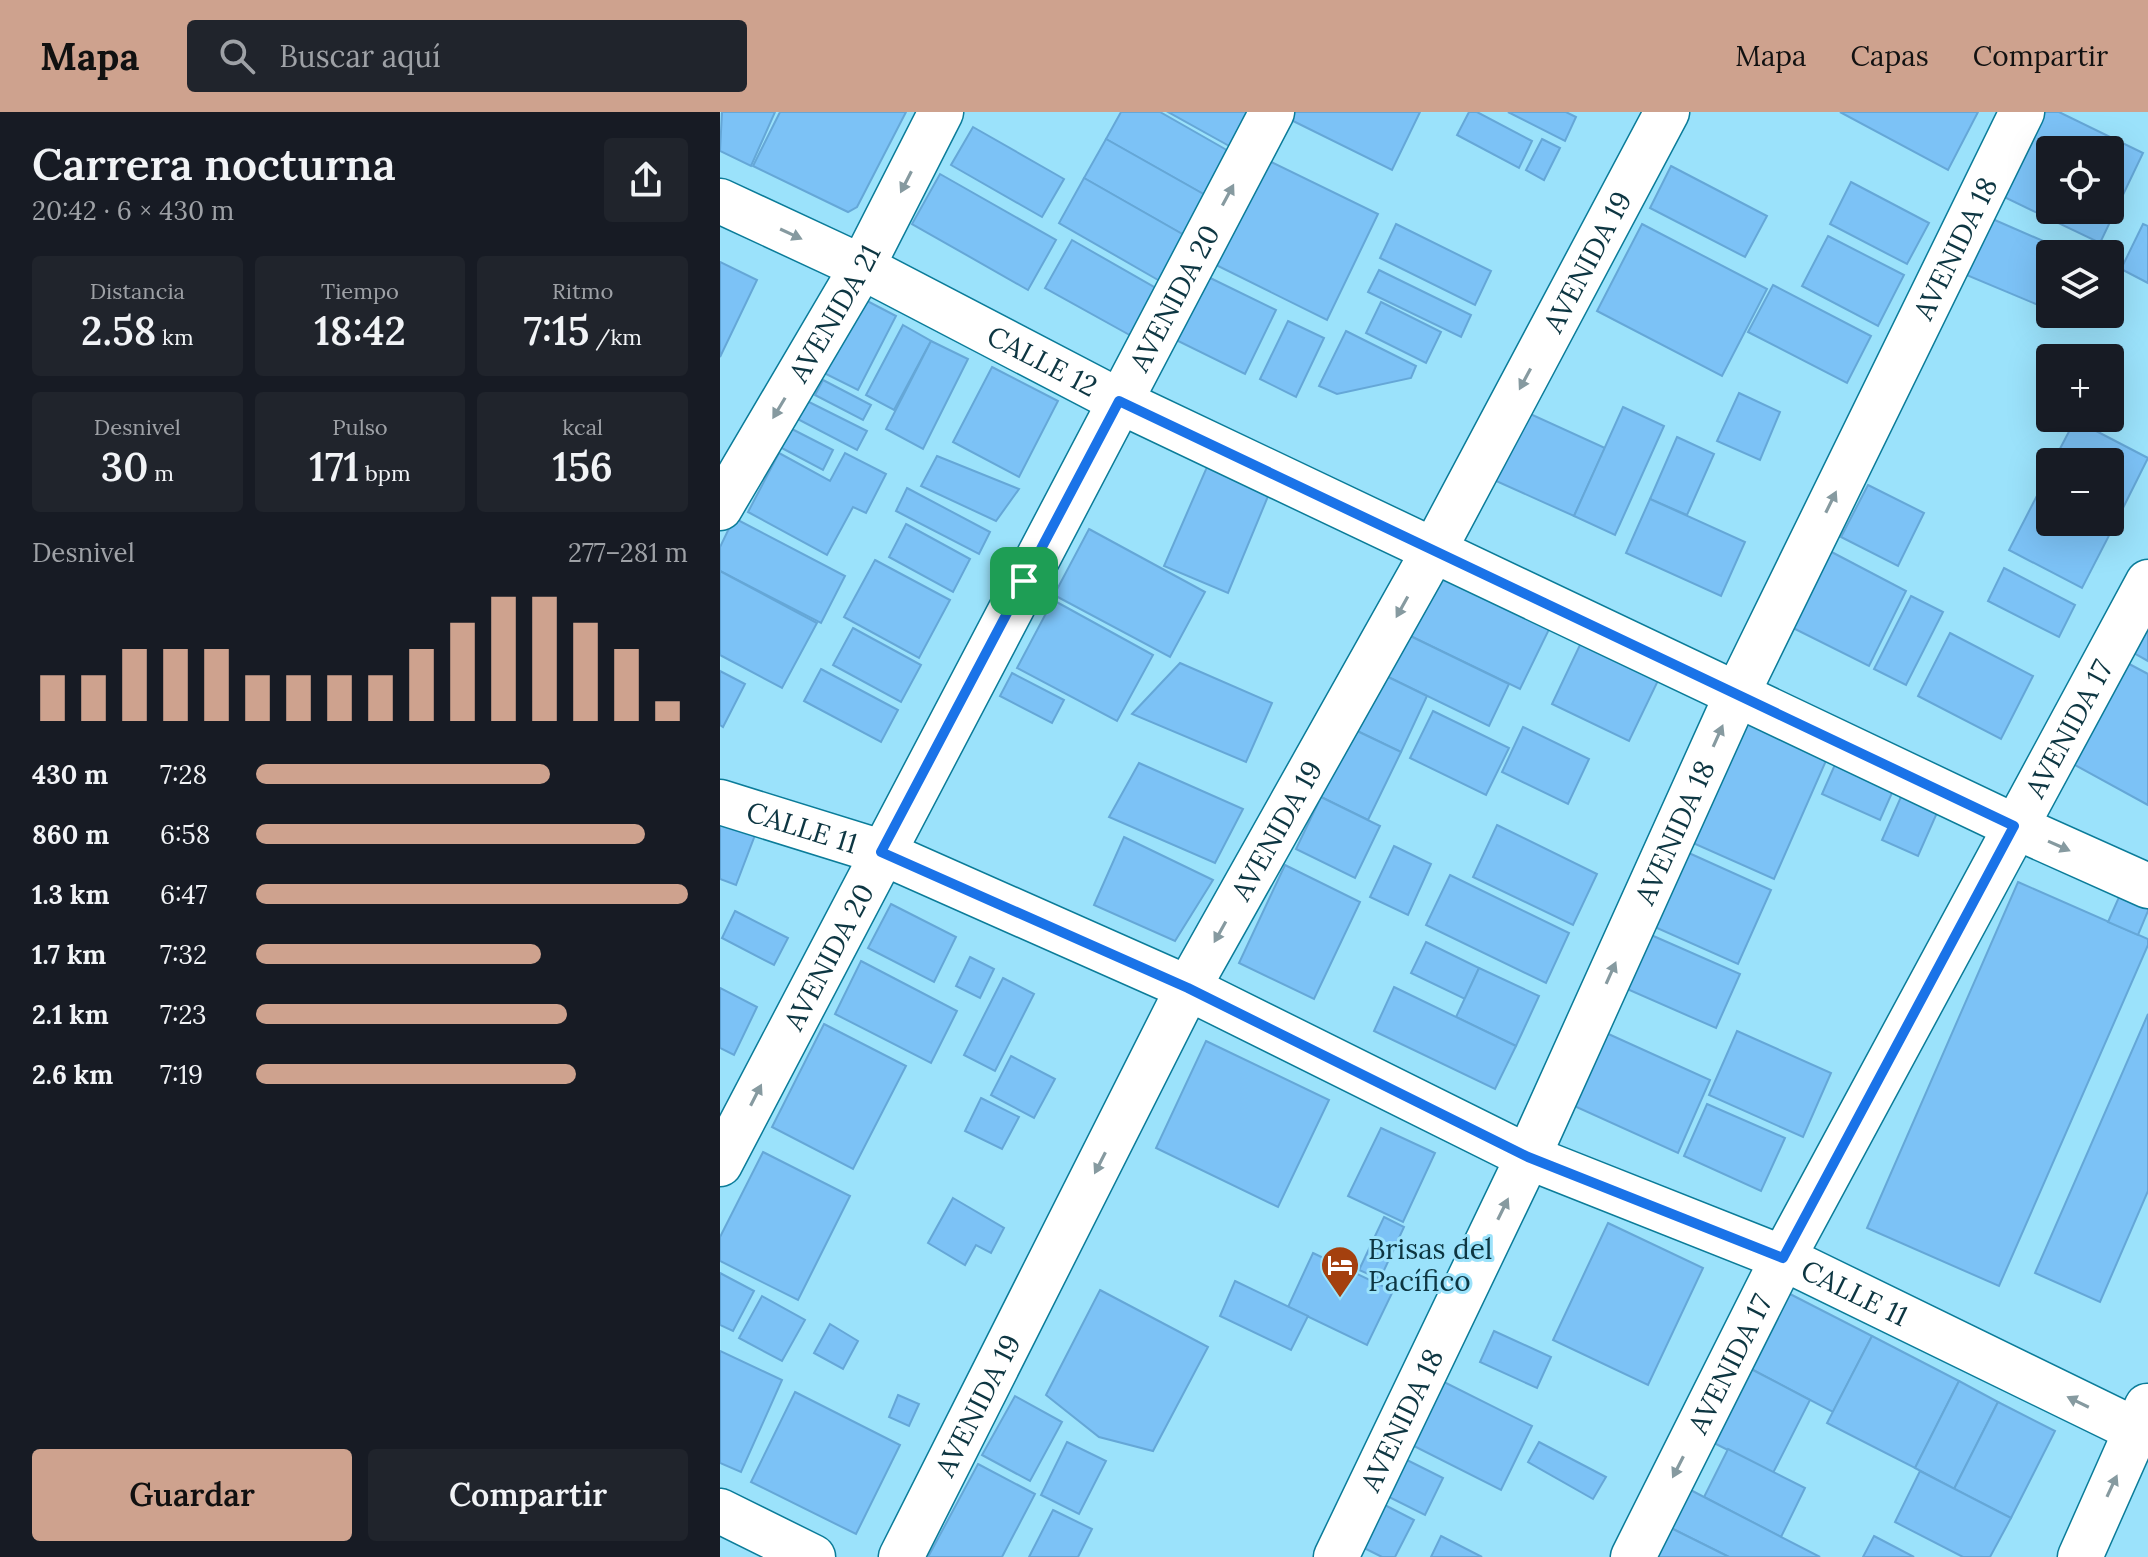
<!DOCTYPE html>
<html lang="es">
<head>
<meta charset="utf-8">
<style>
	body { margin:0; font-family:Lora,serif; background:#20242c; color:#f1f3f6; height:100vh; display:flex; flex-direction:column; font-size:30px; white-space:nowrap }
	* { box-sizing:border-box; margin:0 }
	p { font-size:26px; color:#9ea1a6 }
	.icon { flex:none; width:44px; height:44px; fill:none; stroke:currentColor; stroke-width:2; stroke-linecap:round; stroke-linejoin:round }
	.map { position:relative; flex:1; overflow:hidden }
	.sheet { display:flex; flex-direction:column; background:#171b24; width:720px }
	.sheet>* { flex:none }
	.tools { position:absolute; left:1316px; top:24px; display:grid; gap:16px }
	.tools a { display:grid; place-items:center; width:88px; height:88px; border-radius:8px; background:#171b24; box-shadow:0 8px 32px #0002; font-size:40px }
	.pin { position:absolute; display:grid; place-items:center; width:68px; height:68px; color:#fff; margin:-34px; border-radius:16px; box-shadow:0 4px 12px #0006 }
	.round { display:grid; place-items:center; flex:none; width:84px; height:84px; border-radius:8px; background:#20242c }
	.overview { display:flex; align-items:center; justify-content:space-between; height:136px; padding:0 32px }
	h1 { font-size:44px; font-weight:600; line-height:60px }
	.figures { display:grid; grid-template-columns:repeat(3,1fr); gap:12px; height:136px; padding:8px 32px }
	.figures div { display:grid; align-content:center; border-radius:8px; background:#20242c; text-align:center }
	.figures b { font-size:40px; font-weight:600 }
	.figures small { font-size:22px; font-weight:400 }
	.figures p { font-size:22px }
	.chart { height:224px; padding:16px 32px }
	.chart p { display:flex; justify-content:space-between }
	.chart svg { width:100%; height:144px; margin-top:8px; stroke:#cea28e; stroke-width:6 }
	.action { display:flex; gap:16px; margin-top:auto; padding:16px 32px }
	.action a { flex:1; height:92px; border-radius:8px; background:#cea28e; color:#111; font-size:32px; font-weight:600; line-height:92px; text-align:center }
	.action a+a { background:#20242c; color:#f1f3f6 }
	ul { padding:0 32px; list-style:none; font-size:26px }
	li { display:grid; grid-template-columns:128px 96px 1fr; align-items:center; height:60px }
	li i { height:20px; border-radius:10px; background:#cea28e }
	header { display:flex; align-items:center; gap:48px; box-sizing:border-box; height:112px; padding:0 40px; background:#cea28e; color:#111 }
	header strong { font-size:38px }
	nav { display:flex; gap:44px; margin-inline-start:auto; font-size:28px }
	.search { width:560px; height:72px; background:#20242c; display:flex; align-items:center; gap:20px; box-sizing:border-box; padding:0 28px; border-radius:8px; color:#9ea1a6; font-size:30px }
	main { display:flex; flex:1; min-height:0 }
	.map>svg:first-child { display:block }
</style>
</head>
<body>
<header>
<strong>Mapa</strong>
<div class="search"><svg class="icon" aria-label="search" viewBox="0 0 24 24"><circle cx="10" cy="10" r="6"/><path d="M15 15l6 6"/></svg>Buscar aquí</div>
<nav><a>Mapa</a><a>Capas</a><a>Compartir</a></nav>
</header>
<main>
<section class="sheet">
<div class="overview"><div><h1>Carrera nocturna</h1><p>20:42 · 6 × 430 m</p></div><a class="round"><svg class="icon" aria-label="share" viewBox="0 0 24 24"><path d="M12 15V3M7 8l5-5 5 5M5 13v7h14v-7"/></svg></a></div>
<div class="figures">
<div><p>Distancia</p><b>2.58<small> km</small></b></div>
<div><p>Tiempo</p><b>18:42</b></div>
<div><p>Ritmo</p><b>7:15<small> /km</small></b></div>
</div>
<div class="figures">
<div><p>Desnivel</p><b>30<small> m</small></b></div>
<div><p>Pulso</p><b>171<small> bpm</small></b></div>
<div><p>kcal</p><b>156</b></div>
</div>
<div class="chart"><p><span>Desnivel</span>277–281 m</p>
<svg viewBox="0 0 160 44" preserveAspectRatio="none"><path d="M5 44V30M15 44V30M25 44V22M35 44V22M45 44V22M55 44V30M65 44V30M75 44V30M85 44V30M95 44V22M105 44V14M115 44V6M125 44V6M135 44V14M145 44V22M155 44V38"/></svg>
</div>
<ul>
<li><b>430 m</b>7:28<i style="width:68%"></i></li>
<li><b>860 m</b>6:58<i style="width:90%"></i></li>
<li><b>1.3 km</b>6:47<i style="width:100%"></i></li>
<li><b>1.7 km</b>7:32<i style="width:66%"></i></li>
<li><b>2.1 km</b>7:23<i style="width:72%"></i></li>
<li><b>2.6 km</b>7:19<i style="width:74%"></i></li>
</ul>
<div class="action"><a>Guardar</a><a>Compartir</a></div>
</section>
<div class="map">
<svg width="1428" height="1445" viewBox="0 0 1428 1445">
	<rect width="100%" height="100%" fill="#9be2fb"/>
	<g fill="#7cc2f6" stroke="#65a7d7" stroke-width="2" fill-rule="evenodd">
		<path d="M 2,0 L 55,0 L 31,54 L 0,39 Z"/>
		<path d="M 60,0 L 186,0 L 137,95 L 128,100 L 33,54 Z"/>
		<path d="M 401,0 L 440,0 L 519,45 L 494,88 L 386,27 Z"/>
		<path d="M 448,0 L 542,0 L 520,40 Z"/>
		<path d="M 568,0 L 700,0 L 672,58 L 565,5 Z"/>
		<path d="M 749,0 L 757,0 L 812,29 L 799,56 L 737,23 Z"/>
		<path d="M 788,0 L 846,0 L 856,5 L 845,29 Z"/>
		<path d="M 1120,0 L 1258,0 L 1228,58 Z"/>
		<path d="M 1317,0 L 1339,0 L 1423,41 L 1380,131 L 1278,82 ZM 1330,38 L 1390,38 L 1390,98 L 1330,98 Z"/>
		<path d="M 253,15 L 344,67 L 322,105 L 231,53 Z"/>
		<path d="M 386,27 L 494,88 L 471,127 L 364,66 Z"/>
		<path d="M 822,27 L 840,36 L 824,68 L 806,58 Z"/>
		<path d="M 541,45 L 658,102 L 607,208 L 490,150 Z"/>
		<path d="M 951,54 L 1047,104 L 1025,145 L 930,96 Z"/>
		<path d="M 220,62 L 336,128 L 308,178 L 192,112 Z"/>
		<path d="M 364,66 L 471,127 L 445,172 L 339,111 Z"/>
		<path d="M 1131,70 L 1209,111 L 1187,152 L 1110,112 Z"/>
		<path d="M 1261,102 L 1353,142 L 1330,142 L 1330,198 L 1237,159 Z"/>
		<path d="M 676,112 L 771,159 L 755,193 L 660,146 Z"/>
		<path d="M 922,112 L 1047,177 L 1002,264 L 877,199 Z"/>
		<path d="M 1423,112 L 1428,114 L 1428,171 L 1401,157 Z"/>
		<path d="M 1108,124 L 1184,163 L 1158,214 L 1082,174 Z"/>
		<path d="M 352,128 L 441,179 L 415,226 L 325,176 Z"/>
		<path d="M 0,150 L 37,168 L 0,245 Z"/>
		<path d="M 659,158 L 751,203 L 741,225 L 648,180 Z"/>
		<path d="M 478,160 L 556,198 L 525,262 L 448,224 Z"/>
		<path d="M 1053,173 L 1151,224 L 1127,271 L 1028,220 Z"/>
		<path d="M 130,180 L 176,204 L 138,278 L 92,255 Z"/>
		<path d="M 661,190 L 721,220 L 706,251 L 646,221 Z"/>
		<path d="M 568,209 L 604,226 L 576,285 L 540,267 Z"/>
		<path d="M 183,213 L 211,229 L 174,298 L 146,283 Z"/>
		<path d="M 626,219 L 696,254 L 691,266 L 617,282 L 599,274 Z"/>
		<path d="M 211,229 L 248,247 L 203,337 L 166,317 Z"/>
		<path d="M 272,255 L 338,289 L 299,365 L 233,330 Z"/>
		<path d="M 103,268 L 151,293 L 143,308 L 95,283 Z"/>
		<path d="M 1019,281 L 1060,300 L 1040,348 L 997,329 Z"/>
		<path d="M 77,284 L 147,319 L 137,338 L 68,302 Z"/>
		<path d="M 795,295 L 885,336 L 854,404 L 765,364 Z"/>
		<path d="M 903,295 L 944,314 L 895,423 L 854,404 Z"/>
		<path d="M 1355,308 L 1428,346 L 1396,410 L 1390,407 L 1390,350 L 1333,350 Z"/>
		<path d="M 68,315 L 113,338 L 103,358 L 58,334 Z"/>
		<path d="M 957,325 L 994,342 L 967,403 L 930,387 Z"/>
		<path d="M 59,341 L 110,369 L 125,341 L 166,362 L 146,401 L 133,395 L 107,443 L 28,400 Z"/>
		<path d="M 217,344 L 299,377 L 276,409 L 201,374 Z"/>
		<path d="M 490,348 L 551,377 L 508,481 L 444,454 Z"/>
		<path d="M 1323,372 L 1330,376 L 1330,410 L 1390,410 L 1390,407 L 1396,410 L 1362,476 L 1289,438 Z"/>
		<path d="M 1148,373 L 1204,401 L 1178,454 L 1121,425 Z"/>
		<path d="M 187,376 L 270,420 L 259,442 L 176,399 Z"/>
		<path d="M 930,387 L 1025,430 L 1001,484 L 906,441 Z"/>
		<path d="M 14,406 L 125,464 L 101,511 L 0,459 L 0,435 Z"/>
		<path d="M 186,412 L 250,447 L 233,480 L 169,445 Z"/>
		<path d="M 369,417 L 485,480 L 450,545 L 334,483 Z"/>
		<path d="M 1104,436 L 1186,479 L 1149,554 L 1065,512 Z"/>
		<path d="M 715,445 L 836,503 L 800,577 L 680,519 Z"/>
		<path d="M 155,448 L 230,488 L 199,546 L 124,505 Z"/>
		<path d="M 1284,456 L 1355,493 L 1339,525 L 1268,489 Z"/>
		<path d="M 0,459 L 97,511 L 62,576 L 0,543 Z"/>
		<path d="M 1191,484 L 1223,500 L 1186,573 L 1154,557 Z"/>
		<path d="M 333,488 L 433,543 L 397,609 L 297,556 Z"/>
		<path d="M 1428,497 L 1428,549 L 1403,535 Z"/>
		<path d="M 133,516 L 201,553 L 181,590 L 113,553 Z"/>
		<path d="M 868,516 L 945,554 L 909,629 L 832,592 Z"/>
		<path d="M 680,519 L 789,572 L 769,614 L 660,561 Z"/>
		<path d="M 1230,521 L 1313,564 L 1281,627 L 1198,584 Z"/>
		<path d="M 1398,546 L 1428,562 L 1428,693 L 1344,647 Z"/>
		<path d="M 460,551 L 552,591 L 526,650 L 412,602 Z"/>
		<path d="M 101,557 L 178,598 L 161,630 L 84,589 Z"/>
		<path d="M 0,559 L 25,572 L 3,615 L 0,613 Z"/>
		<path d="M 292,561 L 344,588 L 332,611 L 280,584 Z"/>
		<path d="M 660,561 L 707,584 L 681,640 L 633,617 Z"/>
		<path d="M 1022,595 L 1112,635 L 1054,767 L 964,727 Z"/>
		<path d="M 713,599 L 789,636 L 766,683 L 690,646 Z"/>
		<path d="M 803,615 L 869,647 L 848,692 L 782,660 Z"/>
		<path d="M 633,617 L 681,640 L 648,708 L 601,685 Z"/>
		<path d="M 1121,639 L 1179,665 L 1160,708 L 1102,682 Z"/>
		<path d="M 419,651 L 523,697 L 495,751 L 389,705 Z"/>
		<path d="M 1184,678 L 1220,694 L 1198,744 L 1162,728 Z"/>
		<path d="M 601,685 L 660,714 L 635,766 L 576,737 Z"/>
		<path d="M 0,711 L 35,723 L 16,773 L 0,767 Z"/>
		<path d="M 777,713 L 877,762 L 853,813 L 753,765 Z"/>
		<path d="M 404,725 L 493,768 L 455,829 L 374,793 Z"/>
		<path d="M 674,734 L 711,752 L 688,803 L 650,785 Z"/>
		<path d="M 960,737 L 1051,778 L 1018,852 L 928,812 Z"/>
		<path d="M 565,753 L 640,790 L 594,887 L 519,851 Z"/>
		<path d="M 730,763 L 849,821 L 826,871 L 706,813 Z"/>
		<path d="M 1298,770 L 1428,827 L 1428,833 L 1279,1174 L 1147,1116 Z"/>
		<path d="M 1403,776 L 1428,787 L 1428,799 L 1418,823 L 1388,810 Z"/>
		<path d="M 171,792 L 236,825 L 214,870 L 148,836 Z"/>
		<path d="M 15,799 L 68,826 L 54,853 L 2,826 Z"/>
		<path d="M 922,819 L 1020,862 L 996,916 L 898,873 Z"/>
		<path d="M 706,830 L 759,856 L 745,887 L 691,861 Z"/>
		<path d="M 250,845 L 274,857 L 260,886 L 236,874 Z"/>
		<path d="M 141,849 L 237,899 L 211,951 L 115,902 Z"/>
		<path d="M 759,856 L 819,884 L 796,934 L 736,905 Z"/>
		<path d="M 283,866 L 314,882 L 275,959 L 244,943 Z"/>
		<path d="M 674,875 L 796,934 L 775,977 L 654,919 Z"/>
		<path d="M 0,876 L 37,895 L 14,943 L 0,936 Z"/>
		<path d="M 1428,902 L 1428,1079 L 1380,1190 L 1315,1161 Z"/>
		<path d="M 104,912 L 186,954 L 133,1057 L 52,1015 Z"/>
		<path d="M 873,915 L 990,968 L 958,1041 L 841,988 Z"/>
		<path d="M 1017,919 L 1111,961 L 1083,1025 L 989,983 Z"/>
		<path d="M 486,929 L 609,988 L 558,1095 L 436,1036 Z"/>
		<path d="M 291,944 L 335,967 L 314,1006 L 271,983 Z"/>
		<path d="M 261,986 L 299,1005 L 282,1037 L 245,1019 Z"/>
		<path d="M 987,992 L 1065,1026 L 1041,1079 L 964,1044 Z"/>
		<path d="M 661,1016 L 715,1041 L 683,1110 L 628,1084 Z"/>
		<path d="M 43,1040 L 130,1084 L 78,1188 L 0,1149 L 0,1125 Z"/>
		<path d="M 233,1086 L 284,1116 L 271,1141 L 256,1133 L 245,1153 L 208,1131 Z"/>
		<path d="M 664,1105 L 684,1115 L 660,1167 L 639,1158 Z"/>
		<path d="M 888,1111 L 983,1156 L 928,1273 L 833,1228 Z"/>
		<path d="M 593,1141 L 673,1179 L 647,1233 L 568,1195 Z"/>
		<path d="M 0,1161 L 34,1179 L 13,1219 L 0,1213 Z"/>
		<path d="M 515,1169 L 588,1204 L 571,1238 L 500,1204 Z"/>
		<path d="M 380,1178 L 488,1235 L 433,1339 L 379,1325 L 326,1283 Z"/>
		<path d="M 1070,1182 L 1152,1224 L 1113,1300 L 1031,1257 Z"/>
		<path d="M 42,1184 L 85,1208 L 62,1249 L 19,1226 Z"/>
		<path d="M 110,1212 L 138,1229 L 123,1257 L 94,1241 Z"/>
		<path d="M 774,1219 L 831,1245 L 817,1276 L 760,1250 Z"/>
		<path d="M 1152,1224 L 1239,1269 L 1195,1356 L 1107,1311 Z"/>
		<path d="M 0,1239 L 62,1268 L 21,1360 L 0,1351 Z"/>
		<path d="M 1031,1257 L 1090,1288 L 1053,1361 L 994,1331 Z"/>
		<path d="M 714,1265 L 812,1314 L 781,1378 L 682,1328 Z"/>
		<path d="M 1239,1269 L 1278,1290 L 1234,1377 L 1195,1356 Z"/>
		<path d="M 75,1280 L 180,1333 L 136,1422 L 31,1370 Z"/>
		<path d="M 178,1283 L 199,1292 L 189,1314 L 169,1305 Z"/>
		<path d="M 295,1284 L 342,1310 L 310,1369 L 262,1343 Z"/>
		<path d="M 1278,1290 L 1335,1319 L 1291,1406 L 1234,1377 Z"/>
		<path d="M 347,1330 L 386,1349 L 359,1402 L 321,1383 Z"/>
		<path d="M 819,1330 L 886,1365 L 873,1387 L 808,1350 Z"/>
		<path d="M 1008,1337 L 1085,1376 L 1061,1425 L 984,1385 Z"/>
		<path d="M 675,1342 L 723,1366 L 705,1403 L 657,1379 Z"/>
		<path d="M 258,1352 L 315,1382 L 282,1445 L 208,1445 Z"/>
		<path d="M 1200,1359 L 1291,1406 L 1270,1445 L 1243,1445 L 1175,1410 Z"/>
		<path d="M 963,1374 L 984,1385 L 1100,1445 L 1009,1445 L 943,1412 Z"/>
		<path d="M 657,1389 L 694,1408 L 675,1445 L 662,1445 L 636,1432 Z"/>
		<path d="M 333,1398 L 372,1417 L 358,1445 L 309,1445 Z"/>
		<path d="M 943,1412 L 1009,1445 L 927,1445 Z"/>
		<path d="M 721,1424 L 762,1445 L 711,1445 Z"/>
		<path d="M 1154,1424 L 1194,1445 L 1143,1445 Z"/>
	</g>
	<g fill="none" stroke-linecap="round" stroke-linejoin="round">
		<g stroke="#0b7c99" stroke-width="47">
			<g id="minor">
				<path id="s1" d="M 0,89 L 142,155 L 399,289 L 1294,714 L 1428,774"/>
				<path id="s2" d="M 0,396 L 142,155 L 221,0"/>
				<path id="s3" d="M 0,690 L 161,740 L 468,876 L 808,1045 L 1063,1146 L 1428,1324"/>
				<path id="s4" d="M 0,1052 L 552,0"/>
				<path d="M 0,1399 L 93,1445"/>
				<path id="s5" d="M 181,1445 L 468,876 L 714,438 L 947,0"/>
				<path id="s6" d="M 616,1445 L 808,1045 L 1018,580 L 1302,0"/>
				<path id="s7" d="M 913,1445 L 1063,1146 L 1428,470"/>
				<path d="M 1360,1445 L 1427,1294"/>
			</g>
		</g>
		<use href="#minor" stroke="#fff" stroke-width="44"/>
	</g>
	<defs><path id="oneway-solid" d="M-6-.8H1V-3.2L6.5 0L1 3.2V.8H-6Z" transform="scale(2)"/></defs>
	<g fill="#869aa0">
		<use href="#oneway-solid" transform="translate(186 70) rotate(117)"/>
		<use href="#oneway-solid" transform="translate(508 83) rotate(-62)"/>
		<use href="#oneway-solid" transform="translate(71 122) rotate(25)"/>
		<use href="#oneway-solid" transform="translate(805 267) rotate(118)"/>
		<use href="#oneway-solid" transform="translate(59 296) rotate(121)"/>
		<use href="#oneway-solid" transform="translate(1111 390) rotate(-64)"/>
		<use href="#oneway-solid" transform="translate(682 495) rotate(119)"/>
		<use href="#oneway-solid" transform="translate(998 624) rotate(-66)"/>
		<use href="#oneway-solid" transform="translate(1339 734) rotate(24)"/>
		<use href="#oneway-solid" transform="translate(500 820) rotate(119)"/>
		<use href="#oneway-solid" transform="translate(891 861) rotate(-66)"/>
		<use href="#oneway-solid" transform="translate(36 983) rotate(-63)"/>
		<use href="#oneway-solid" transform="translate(380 1051) rotate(117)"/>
		<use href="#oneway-solid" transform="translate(783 1097) rotate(-64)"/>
		<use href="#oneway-solid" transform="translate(1358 1290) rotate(-154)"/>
		<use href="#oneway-solid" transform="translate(958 1355) rotate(117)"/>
		<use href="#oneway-solid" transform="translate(1392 1374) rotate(-65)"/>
	</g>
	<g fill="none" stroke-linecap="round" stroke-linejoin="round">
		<g stroke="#fff" stroke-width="16">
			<path id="route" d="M 399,289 L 1294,714 L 1063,1146 L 808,1045 L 468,876 L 161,740 Z"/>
		</g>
		<use href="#route" stroke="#1a73e8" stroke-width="10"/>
	</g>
	<defs>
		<g id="hotel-pin" transform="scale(2)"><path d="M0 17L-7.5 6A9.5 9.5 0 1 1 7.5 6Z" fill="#a4400e" stroke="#9be2fb"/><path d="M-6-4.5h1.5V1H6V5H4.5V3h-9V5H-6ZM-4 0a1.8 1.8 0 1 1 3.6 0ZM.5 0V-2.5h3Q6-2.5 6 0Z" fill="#fff"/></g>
	</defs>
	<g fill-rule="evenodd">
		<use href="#hotel-pin" x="620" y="1153"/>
	</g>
	<g text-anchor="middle" stroke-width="6" stroke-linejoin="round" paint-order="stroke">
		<g font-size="28" fill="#0d3642" stroke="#9be2fb">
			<text dy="10" stroke="none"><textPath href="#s6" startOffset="1448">AVENIDA 18</textPath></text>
			<text dy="10" stroke="none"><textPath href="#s5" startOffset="1466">AVENIDA 19</textPath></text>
			<text dy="10" stroke="none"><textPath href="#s4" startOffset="978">AVENIDA 20</textPath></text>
			<text dy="10" stroke="none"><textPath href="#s2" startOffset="226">AVENIDA 21</textPath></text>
			<text dy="10" stroke="none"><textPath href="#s1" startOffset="360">CALLE 12</textPath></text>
			<text dy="10" stroke="none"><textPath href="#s7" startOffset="936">AVENIDA 17</textPath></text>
			<text dy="10" stroke="none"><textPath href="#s3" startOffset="86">CALLE 11</textPath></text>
			<text dy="10" stroke="none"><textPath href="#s5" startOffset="818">AVENIDA 19</textPath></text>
			<text dy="10" stroke="none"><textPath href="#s6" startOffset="800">AVENIDA 18</textPath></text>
			<text dy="10" stroke="none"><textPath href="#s4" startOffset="234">AVENIDA 20</textPath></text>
			<text dy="10" stroke="none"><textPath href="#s3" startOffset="1238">CALLE 11</textPath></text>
			<text dy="10" stroke="none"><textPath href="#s7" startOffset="216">AVENIDA 17</textPath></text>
			<text dy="10" stroke="none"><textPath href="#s5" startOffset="170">AVENIDA 19</textPath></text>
			<text dy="10" stroke="none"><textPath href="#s6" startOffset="152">AVENIDA 18</textPath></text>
		</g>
		<g font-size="28" fill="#0d3642" stroke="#9be2fb" text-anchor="start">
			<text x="648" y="1147">Brisas del<tspan x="648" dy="32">Pacífico</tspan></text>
		</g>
	</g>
</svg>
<div class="tools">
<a><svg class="icon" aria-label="locate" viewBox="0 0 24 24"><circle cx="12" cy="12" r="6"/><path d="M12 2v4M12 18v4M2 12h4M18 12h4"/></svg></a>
<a><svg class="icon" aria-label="layers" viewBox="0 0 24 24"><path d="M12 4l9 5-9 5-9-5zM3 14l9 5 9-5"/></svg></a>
<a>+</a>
<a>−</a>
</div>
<div class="pin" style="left:304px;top:469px;background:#1e9e55"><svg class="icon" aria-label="arrive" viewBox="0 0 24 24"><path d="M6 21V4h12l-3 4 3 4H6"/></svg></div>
</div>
</main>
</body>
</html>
